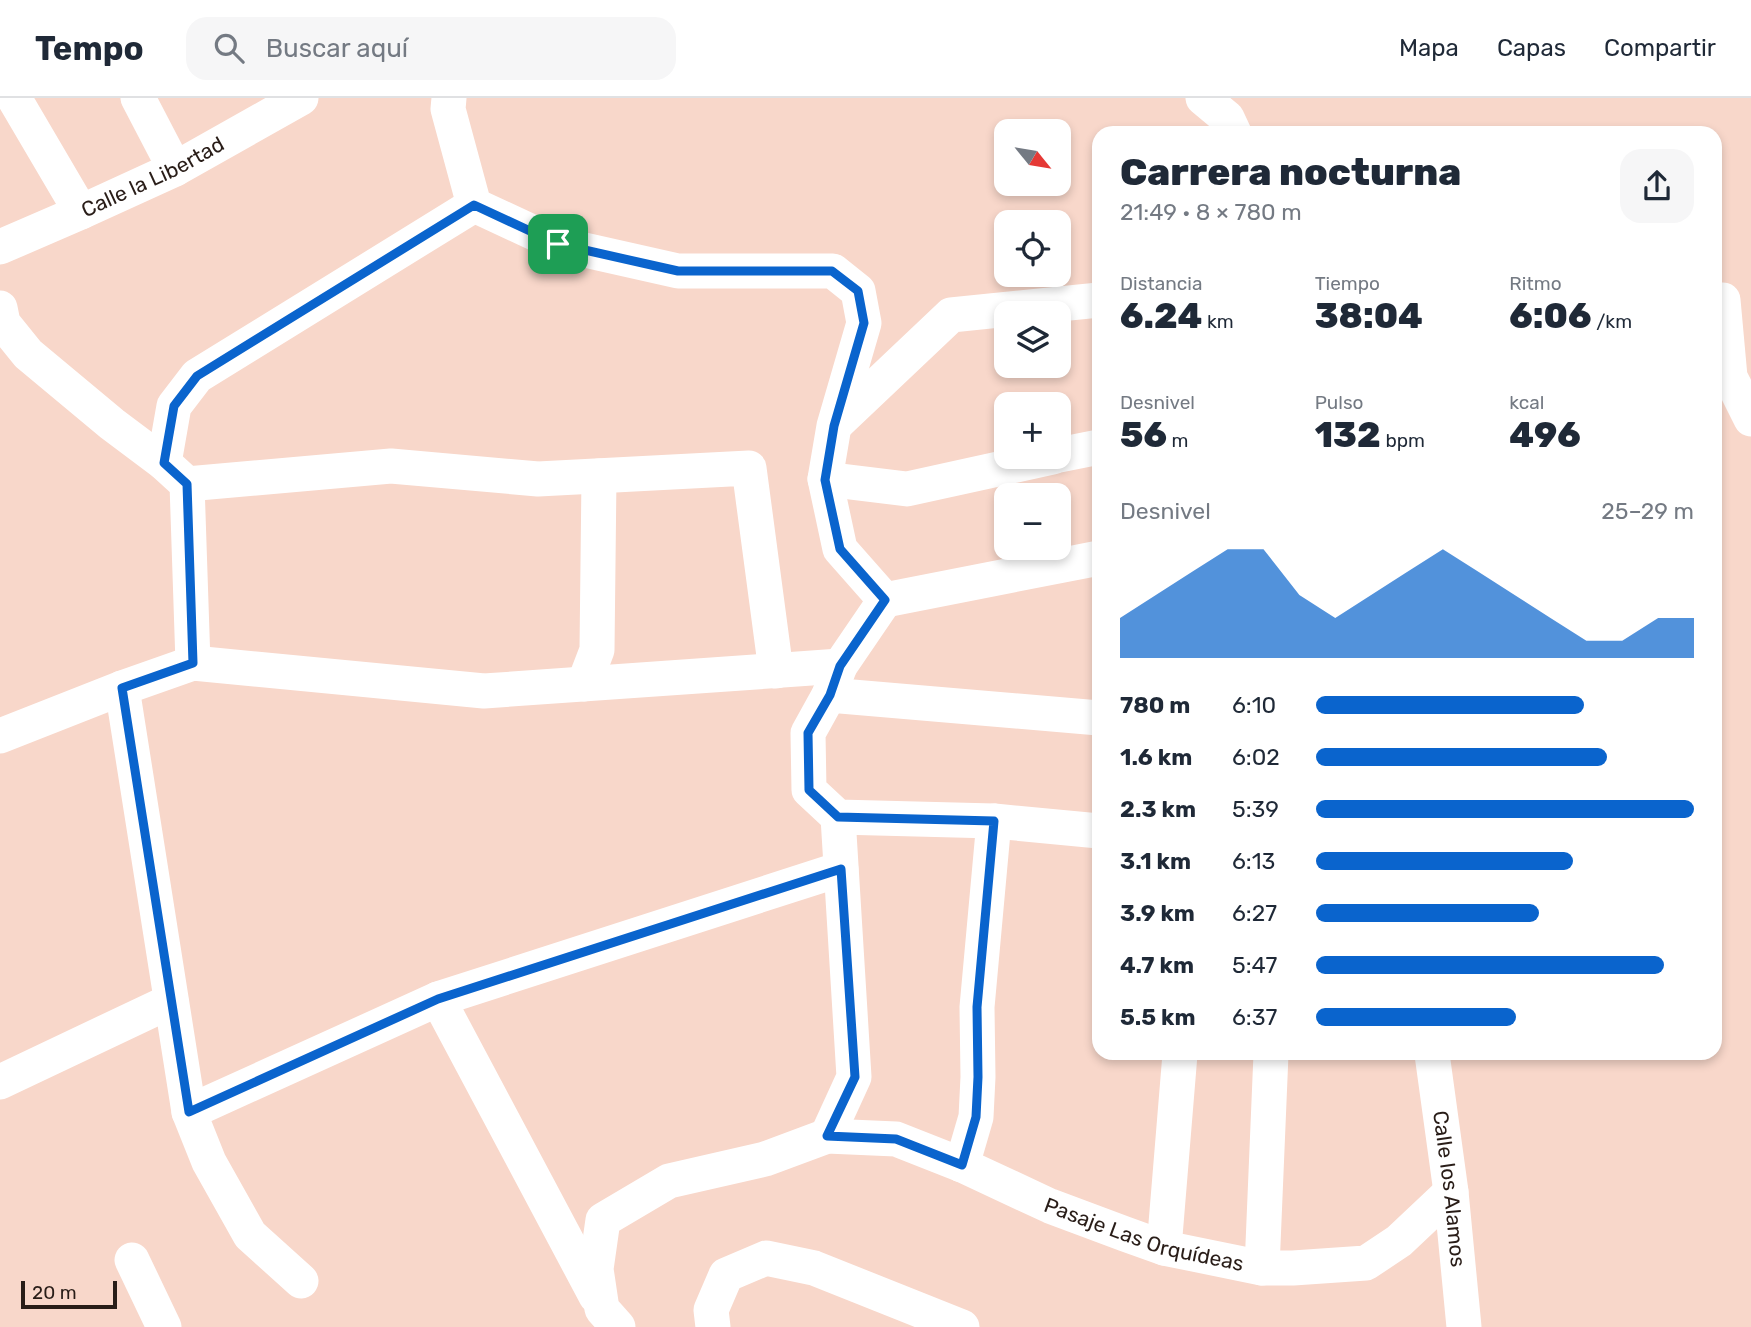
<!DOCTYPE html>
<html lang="es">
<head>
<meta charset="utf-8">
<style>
	body { margin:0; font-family:Rubik,sans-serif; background:#f6f6f7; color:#1f2937; height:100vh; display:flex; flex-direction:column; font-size:26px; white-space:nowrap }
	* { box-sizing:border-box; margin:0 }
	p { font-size:23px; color:#747a83 }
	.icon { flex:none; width:38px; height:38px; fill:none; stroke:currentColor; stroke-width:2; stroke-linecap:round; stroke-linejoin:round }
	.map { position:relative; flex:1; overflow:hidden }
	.sheet { position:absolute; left:1092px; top:28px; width:630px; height:934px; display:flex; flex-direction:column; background:#fff; border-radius:21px; box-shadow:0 4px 10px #0003 }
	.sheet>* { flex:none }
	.needle { width:46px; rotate:120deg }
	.controls { position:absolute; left:994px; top:21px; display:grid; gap:14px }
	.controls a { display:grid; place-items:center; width:77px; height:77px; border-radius:14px; background:#fff; box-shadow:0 4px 10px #0003; font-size:35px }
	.scale { position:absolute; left:21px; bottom:18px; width:96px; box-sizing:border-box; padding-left:7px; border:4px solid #291d18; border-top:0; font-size:19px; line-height:24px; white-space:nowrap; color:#291d18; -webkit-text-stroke:5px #f8d7ca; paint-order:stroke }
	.pin { position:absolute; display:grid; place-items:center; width:60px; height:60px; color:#fff; margin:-30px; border-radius:14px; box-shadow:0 4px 10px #0006 }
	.round { display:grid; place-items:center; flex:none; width:74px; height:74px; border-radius:21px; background:#f6f6f7 }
	.headline { display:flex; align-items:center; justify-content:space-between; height:119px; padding:0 28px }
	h1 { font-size:38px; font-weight:800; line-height:52px }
	.stats { display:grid; grid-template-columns:repeat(3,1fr); gap:10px; height:119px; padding:7px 28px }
	.stats div { display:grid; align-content:center }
	.stats b { font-size:35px; font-weight:800 }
	.stats small { font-size:19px; font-weight:400 }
	.stats p { font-size:19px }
	.chart { height:196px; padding:14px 28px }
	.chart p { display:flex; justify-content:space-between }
	.chart svg { width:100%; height:126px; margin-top:7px; fill:#0a64cd; opacity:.7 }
	ul { padding:0 28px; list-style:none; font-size:23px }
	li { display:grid; grid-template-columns:112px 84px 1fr; align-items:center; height:52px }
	li i { height:18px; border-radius:9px; background:#0a64cd }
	header { display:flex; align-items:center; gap:42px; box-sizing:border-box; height:98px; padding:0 35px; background:#fff; border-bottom:2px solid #e0e1e3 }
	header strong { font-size:33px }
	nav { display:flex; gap:38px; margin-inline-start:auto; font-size:24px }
	.search { width:490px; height:63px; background:#f6f6f7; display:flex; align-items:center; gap:18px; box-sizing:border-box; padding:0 24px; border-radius:21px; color:#747a83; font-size:26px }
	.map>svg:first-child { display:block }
</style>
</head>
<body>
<header>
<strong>Tempo</strong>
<div class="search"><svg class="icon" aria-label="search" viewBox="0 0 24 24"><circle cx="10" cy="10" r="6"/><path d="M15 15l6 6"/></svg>Buscar aquí</div>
<nav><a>Mapa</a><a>Capas</a><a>Compartir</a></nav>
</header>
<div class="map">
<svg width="1751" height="1229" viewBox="0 0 1751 1229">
	<rect width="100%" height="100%" fill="#f8d7ca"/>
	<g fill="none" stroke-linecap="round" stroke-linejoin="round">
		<g stroke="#fff" stroke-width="35">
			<path d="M 14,0 L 81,114"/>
			<path d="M 138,0 L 175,71"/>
			<path d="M 449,0 L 448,11 L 474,107 L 558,146 L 678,173 L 833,173 L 858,193 L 864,225 L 834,328 L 825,381 L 840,451 L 885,502 L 840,568 L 829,597 L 808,635 L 809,692 L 838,719 L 994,723 L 1099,733"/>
			<path d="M 1203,0 L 1227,20 L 1234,35"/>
			<path id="s1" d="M 0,149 L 81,114 L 175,71 L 301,0"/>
			<path d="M 1723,202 L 1730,279 L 1751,321"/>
			<path d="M 0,210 L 3,225 L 28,256 L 112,326 L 164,365 L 187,386 L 193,565"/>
			<path d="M 837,325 L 951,217 L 1099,202"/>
			<path d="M 1059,357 L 1099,349"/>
			<path d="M 164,365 L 174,308 L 197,278 L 474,107"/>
			<path d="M 825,381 L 907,391 L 1053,359"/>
			<path d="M 187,386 L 391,368 L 538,381 L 749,370 L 776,573"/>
			<path d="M 885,502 L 1099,460"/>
			<path d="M 584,586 L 597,552 L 599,378"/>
			<path d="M 122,590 L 189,1014 L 209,1064 L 250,1137 L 301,1183"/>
			<path d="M 829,597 L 1099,620"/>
			<path d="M 0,638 L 122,590 L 193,565 L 484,593 L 840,568"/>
			<path d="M 438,901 L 596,1198"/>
			<path id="s2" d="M 1432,956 L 1451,1094 L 1464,1229"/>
			<path d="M 0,984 L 171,903"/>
			<path d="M 189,1014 L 438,901 L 841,771"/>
			<path d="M 827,1038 L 854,979 L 838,719"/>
			<path d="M 962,1067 L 976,1019 L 978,979 L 977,909 L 994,723"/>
			<path d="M 1164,1150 L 1180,956"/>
			<path d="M 132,1162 L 164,1229"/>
			<path d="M 1262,1170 L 1271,956"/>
			<path id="s3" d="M 618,1229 L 602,1211 L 596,1171 L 603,1122 L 669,1083 L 765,1061 L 827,1038 L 896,1041 L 962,1067 L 1050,1108 L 1125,1136 L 1164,1150 L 1262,1170 L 1293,1170 L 1366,1165 L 1399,1143 L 1451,1094"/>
			<path d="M 713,1229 L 711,1212 L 726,1177 L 766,1160 L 814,1170 L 962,1229"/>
		</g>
	</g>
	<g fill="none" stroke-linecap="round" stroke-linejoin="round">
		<g stroke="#fff" stroke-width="14">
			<path id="route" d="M 474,107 L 558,146 L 678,173 L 832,173 L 858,193 L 864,225 L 834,328 L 825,382 L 840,451 L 885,502 L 840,568 L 830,597 L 808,635 L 809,692 L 838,719 L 994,723 L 977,909 L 978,979 L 976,1019 L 962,1067 L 896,1041 L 827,1038 L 855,979 L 841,771 L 438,901 L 189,1014 L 122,590 L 193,565 L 187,386 L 164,365 L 174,308 L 197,278 Z"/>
		</g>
		<use href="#route" stroke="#0a64cd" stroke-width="9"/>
	</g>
	<g text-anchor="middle" stroke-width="5" stroke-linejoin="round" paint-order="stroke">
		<g font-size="21" fill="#291d18" stroke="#f8d7ca">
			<text dy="7" stroke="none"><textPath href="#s1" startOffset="168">Calle la Libertad</textPath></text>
			<text dy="7" stroke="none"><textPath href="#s2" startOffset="136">Calle los Alamos</textPath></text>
			<text dy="7" stroke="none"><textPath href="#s3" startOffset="691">Pasaje Las Orquídeas</textPath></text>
		</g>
	</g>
</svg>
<div class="controls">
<a><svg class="needle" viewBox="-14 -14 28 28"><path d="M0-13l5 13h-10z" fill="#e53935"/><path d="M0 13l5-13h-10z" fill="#747a83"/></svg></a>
<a><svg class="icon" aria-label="locate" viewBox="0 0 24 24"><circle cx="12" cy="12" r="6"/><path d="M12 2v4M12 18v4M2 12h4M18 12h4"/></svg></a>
<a><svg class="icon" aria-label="layers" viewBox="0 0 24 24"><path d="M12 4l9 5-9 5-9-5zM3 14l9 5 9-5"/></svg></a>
<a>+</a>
<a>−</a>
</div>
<div class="scale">20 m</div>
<div class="pin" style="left:558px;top:146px;background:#1e9e55"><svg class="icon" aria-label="arrive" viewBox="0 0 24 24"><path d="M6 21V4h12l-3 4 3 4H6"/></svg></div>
<section class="sheet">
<div class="headline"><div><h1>Carrera nocturna</h1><p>21:49 · 8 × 780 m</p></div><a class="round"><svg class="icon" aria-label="share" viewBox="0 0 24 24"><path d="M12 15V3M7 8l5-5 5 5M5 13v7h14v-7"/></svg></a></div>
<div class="stats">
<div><p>Distancia</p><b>6.24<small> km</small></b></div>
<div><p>Tiempo</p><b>38:04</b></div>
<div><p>Ritmo</p><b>6:06<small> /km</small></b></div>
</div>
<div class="stats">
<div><p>Desnivel</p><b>56<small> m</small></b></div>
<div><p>Pulso</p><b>132<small> bpm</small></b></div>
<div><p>kcal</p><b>496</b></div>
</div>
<div class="chart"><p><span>Desnivel</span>25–29 m</p>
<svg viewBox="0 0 160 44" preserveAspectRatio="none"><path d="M0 44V30L10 22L20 14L30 6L40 6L50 22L60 30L70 22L80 14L90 6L100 14L110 22L120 30L130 38L140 38L150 30L160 30V44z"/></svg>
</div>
<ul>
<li><b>780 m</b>6:10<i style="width:71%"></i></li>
<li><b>1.6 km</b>6:02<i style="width:77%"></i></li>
<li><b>2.3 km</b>5:39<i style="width:100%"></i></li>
<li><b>3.1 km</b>6:13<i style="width:68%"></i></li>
<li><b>3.9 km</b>6:27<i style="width:59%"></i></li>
<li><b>4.7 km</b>5:47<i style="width:92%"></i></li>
<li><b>5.5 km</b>6:37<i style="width:53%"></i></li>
</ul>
</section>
</div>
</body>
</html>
